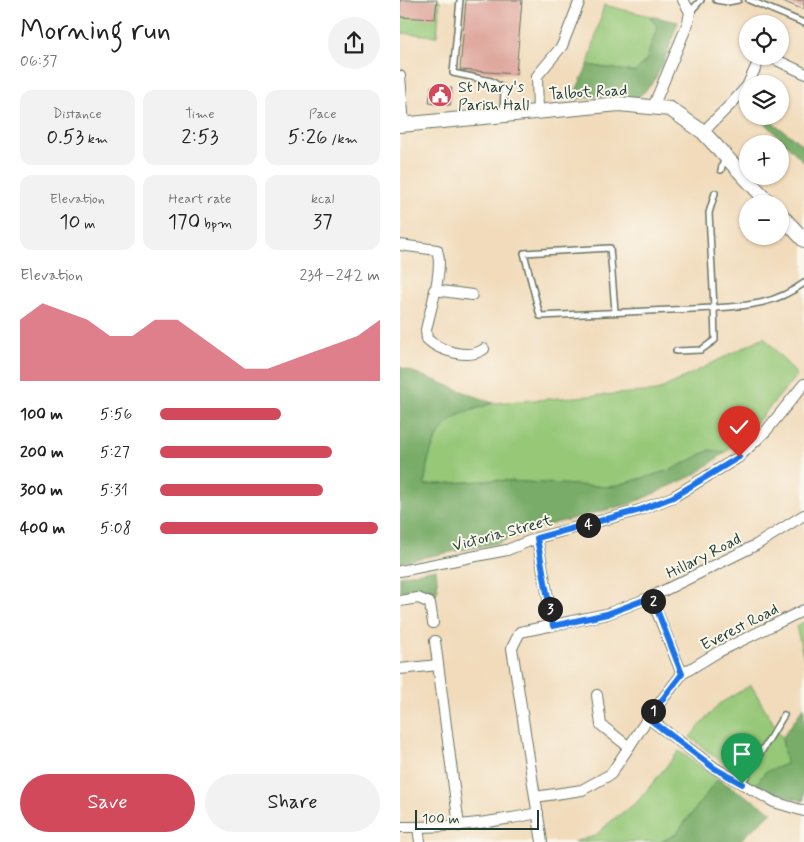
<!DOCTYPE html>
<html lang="en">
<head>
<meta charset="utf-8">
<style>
	body { margin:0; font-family:Mynerve,sans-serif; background:#f2f2f2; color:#222; height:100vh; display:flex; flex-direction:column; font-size:19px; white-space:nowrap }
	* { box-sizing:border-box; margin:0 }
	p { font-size:16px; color:#767676 }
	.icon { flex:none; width:28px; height:28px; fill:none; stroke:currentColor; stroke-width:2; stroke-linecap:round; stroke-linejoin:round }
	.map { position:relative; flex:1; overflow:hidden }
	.details { display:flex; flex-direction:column; background:#fff; width:400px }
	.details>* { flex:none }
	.buttons { position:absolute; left:339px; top:15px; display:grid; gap:10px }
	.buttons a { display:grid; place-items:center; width:50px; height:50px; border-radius:50%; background:#fff; box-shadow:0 1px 4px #0004; font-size:25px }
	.scale { position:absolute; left:15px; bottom:12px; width:124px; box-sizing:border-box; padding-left:5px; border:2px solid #1f3d34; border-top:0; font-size:14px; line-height:18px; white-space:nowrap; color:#1f3d34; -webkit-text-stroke:4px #fbf7ec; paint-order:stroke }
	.pin { position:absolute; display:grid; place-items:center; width:42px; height:42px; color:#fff; margin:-51px -21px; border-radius:50% 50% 50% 0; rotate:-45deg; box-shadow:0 0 5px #0007 }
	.pin .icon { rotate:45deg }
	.km { position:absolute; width:25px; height:25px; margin:-12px; border-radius:50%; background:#222; color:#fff; font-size:14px; line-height:25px; text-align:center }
	.round { display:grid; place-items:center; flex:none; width:52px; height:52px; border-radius:26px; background:#f2f2f2 }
	.headline { display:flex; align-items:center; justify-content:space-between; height:85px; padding:0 20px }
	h1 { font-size:28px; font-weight:600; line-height:38px }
	.metrics { display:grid; grid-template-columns:repeat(3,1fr); gap:8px; height:85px; padding:5px 20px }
	.metrics div { display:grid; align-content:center; border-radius:12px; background:#f2f2f2; text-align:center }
	.metrics b { font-size:21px; font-weight:600 }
	.metrics small { font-size:14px; font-weight:400 }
	.metrics p { font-size:14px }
	.chart { height:140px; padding:10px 20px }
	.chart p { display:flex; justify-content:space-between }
	.chart svg { width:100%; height:90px; margin-top:5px; fill:#d1495b; opacity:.7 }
	.action { display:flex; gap:10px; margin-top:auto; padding:10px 20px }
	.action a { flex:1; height:58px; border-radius:30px; background:#d1495b; color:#fff; font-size:20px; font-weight:600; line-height:58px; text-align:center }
	.action a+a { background:#f2f2f2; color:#222 }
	ul { padding:0 20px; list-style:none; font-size:16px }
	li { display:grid; grid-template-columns:80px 60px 1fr; align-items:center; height:38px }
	li i { height:12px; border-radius:6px; background:#d1495b }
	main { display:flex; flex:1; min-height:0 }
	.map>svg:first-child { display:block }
</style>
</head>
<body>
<main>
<section class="details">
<div class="headline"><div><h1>Morning run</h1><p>06:37</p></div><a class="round"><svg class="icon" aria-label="share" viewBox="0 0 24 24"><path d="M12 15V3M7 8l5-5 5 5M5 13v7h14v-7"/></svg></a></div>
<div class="metrics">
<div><p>Distance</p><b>0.53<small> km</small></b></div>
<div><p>Time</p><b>2:53</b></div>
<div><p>Pace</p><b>5:26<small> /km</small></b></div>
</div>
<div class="metrics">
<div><p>Elevation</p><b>10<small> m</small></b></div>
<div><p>Heart rate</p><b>170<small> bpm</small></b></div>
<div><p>kcal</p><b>37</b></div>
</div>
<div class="chart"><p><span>Elevation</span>234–242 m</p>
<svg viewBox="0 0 160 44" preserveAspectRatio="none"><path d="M0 44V14L10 6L20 10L30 14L40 22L50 22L60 14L70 14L80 22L90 30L100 38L110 38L120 34L130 30L140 26L150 22L160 14V44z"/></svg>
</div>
<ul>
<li><b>100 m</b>5:56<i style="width:55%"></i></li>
<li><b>200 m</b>5:27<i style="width:78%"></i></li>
<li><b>300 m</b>5:31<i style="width:74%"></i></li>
<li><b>400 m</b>5:08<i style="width:99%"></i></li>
</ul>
<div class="action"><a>Save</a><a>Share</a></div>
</section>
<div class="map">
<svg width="404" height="842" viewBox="0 0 404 842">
	<rect width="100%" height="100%" fill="#fbf7ec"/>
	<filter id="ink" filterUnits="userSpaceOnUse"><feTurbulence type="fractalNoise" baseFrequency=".02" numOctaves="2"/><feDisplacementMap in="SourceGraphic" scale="10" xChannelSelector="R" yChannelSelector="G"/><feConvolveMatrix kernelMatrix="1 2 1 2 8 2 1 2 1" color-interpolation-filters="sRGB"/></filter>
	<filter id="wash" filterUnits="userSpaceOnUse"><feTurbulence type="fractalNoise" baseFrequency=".0096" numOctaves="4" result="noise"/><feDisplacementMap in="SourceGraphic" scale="20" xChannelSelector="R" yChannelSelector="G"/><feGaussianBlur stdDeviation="1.12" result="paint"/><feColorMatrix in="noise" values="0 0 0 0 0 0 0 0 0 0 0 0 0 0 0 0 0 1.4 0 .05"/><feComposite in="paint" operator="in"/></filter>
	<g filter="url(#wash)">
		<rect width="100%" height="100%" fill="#f1dbbb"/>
		<g fill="#96c878" stroke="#5a8256">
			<path d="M 0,0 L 40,0 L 37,36 L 0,33 Z"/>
			<path d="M 204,5 L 250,16 L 257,27 L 246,60 L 235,72 L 188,65 Z"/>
			<path d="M 364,337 L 397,375 L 358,421 L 326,452 L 310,450 L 271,470 L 211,487 L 93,480 L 24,485 L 29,455 L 42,428 L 57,416 L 93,403 L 257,391 Z"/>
			<path d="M 404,622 L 404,659 L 396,626 Z"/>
			<path d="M 351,685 L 382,738 L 387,764 L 365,772 L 354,788 L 290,737 L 319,704 Z"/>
			<path d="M 279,751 L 318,779 L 276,834 L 261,842 L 173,842 L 195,836 L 212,820 L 237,802 Z"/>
		</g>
		<g fill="#78ac68" stroke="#4c744e">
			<path d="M 250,16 L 278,22 C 267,51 261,83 234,100 L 213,95 L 172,99 L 188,65 L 235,72 L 246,61 L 257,27 Z"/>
			<path d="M 358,116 L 364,116 L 404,146 L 404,162 Z"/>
			<path d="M 0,367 L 93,403 C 82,407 67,410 56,417 C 34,431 26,460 25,485 L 93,480 L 211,487 L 271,470 L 310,450 L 326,452 L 296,474 L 233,503 L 140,527 L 98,543 L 0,562 Z"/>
			<path d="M 36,569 L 38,590 L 5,594 L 0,590 L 0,576 Z"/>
			<path d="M 404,707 L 404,801 L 354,788 L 365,772 L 386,764 L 382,738 Z"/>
			<path d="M 318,779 L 372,812 L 338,842 L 261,842 L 276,834 Z"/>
		</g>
		<g id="blocks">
			<g fill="#dfa79e">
				<path d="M 0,0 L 37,0 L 35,19 L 0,17 Z"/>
				<path d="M 66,0 L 122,0 L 116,74 L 60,70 Z"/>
				<path d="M 380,0 L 404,0 L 404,10 Z"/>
				<path d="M 31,86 L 52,88 L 50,105 L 29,103 Z"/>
			</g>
		</g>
	</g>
	<g filter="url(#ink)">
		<use href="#blocks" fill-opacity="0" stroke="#687463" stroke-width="1"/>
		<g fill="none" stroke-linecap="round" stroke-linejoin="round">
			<g stroke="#687463" stroke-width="8">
				<g id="lane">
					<path d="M 60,0 L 53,73 L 91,81 L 104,89 L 103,115"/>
					<path d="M 316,0 L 328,2 L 338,0"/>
					<path d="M 349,0 L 404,23"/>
					<path d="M 290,12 L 301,0"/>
					<path d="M 321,170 L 324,159"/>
					<path d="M 215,311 L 210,248 L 124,253 L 140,316 L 314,308 L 309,213 L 315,193"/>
					<path d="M 276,351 L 301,350 L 315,340 L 314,308 C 348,306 376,304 404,283"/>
					<path d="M 342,783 L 384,715"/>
				</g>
			</g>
			<g stroke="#687463" stroke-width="12">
				<g id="street">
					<path d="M 368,56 L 404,73"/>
					<path d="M 0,76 L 4,125"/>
					<path d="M 348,84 L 361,56"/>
					<path d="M 253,107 L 288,23 L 290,12 L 283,0"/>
					<path d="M 138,112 L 137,76 L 162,46 L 180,0"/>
					<path d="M 303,132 L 332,103 L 348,85"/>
					<path d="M 0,245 L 37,250 C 44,269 30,310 26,330 L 27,339 C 40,351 69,360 84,349"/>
					<path d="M 34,290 L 72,295"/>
					<path d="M 137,538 L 153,625"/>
					<path d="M 0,571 L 107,550 L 137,538 L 240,510 L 273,497 L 339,457 L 366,431 L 404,384"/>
					<path d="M 251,597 L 282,674"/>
					<path d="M 0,601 L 18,598 L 30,603 L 33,623"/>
					<path d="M 35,641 L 59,826"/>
					<path d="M 0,669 L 38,665"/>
					<path d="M 197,695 L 201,725 L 229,747"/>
					<path d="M 248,718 L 315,768 L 374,802 L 404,811"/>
					<path d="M 135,797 L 182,790 L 211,774 L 248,718 L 282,674 L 318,652 L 404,610"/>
					<path d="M 0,827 C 47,828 91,823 138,813"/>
					<path d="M 18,827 L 20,842"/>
					<path d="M 142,842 L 112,648 L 120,632 L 207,614 L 251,597 L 356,545 L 404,515"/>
				</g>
			</g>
			<g stroke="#687463" stroke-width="16">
				<g id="secondary">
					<path d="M 0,125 L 219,104 L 270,109 L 303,132 L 370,204"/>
					<path d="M 380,214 L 404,240"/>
				</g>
			</g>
			<use href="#lane" stroke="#fff" stroke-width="5"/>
			<use href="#street" stroke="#fff" stroke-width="10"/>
			<use href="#secondary" stroke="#fff" stroke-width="14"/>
		</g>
	</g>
	<g fill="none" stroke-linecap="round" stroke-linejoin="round" filter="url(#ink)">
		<g stroke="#fff" stroke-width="10">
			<path id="route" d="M 339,457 L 273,497 L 240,510 L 137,538 L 153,626 L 207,614 L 252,597 L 282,674 L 248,718 L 314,768 L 342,784"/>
		</g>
		<use href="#route" stroke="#1a73e8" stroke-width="6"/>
	</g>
	<defs>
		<g id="civic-disc" transform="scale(1.25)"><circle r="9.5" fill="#d1495b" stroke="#fbf7ec"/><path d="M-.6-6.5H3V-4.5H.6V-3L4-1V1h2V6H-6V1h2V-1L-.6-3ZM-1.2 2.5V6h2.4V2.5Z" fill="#fff"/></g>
	</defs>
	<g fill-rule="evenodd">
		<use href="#civic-disc" x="40" y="95"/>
	</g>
	<g text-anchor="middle" stroke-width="4" stroke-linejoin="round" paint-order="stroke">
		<g font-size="16" fill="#1f3d34" stroke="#fbf7ec" text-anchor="start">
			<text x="58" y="92">St Mary's<tspan x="58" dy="18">Parish Hall</tspan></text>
		</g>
		<g font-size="16" fill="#1f3d34" stroke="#fbf7ec">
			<text transform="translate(188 91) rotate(-3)" y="6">Talbot Road</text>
			<text transform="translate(102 532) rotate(-15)" y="6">Victoria Street</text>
			<text transform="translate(303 555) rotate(-27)" y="6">Hillary Road</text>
			<text transform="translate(339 626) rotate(-27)" y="6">Everest Road</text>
		</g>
	</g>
</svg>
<div class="buttons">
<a><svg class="icon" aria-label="locate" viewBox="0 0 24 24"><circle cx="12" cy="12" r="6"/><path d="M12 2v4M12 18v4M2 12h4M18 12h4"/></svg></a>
<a><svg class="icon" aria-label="layers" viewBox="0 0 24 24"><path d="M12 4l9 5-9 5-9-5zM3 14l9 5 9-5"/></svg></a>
<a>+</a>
<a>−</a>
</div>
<div class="scale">100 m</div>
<div class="pin" style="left:342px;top:784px;background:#1e9e55"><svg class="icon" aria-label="arrive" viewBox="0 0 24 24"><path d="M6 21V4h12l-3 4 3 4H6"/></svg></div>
<div class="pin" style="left:339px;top:457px;background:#d93025"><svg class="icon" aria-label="check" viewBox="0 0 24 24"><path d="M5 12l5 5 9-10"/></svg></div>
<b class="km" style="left:253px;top:711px">1</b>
<b class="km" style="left:253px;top:601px">2</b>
<b class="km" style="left:150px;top:609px">3</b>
<b class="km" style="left:188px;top:525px">4</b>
</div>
</main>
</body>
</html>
